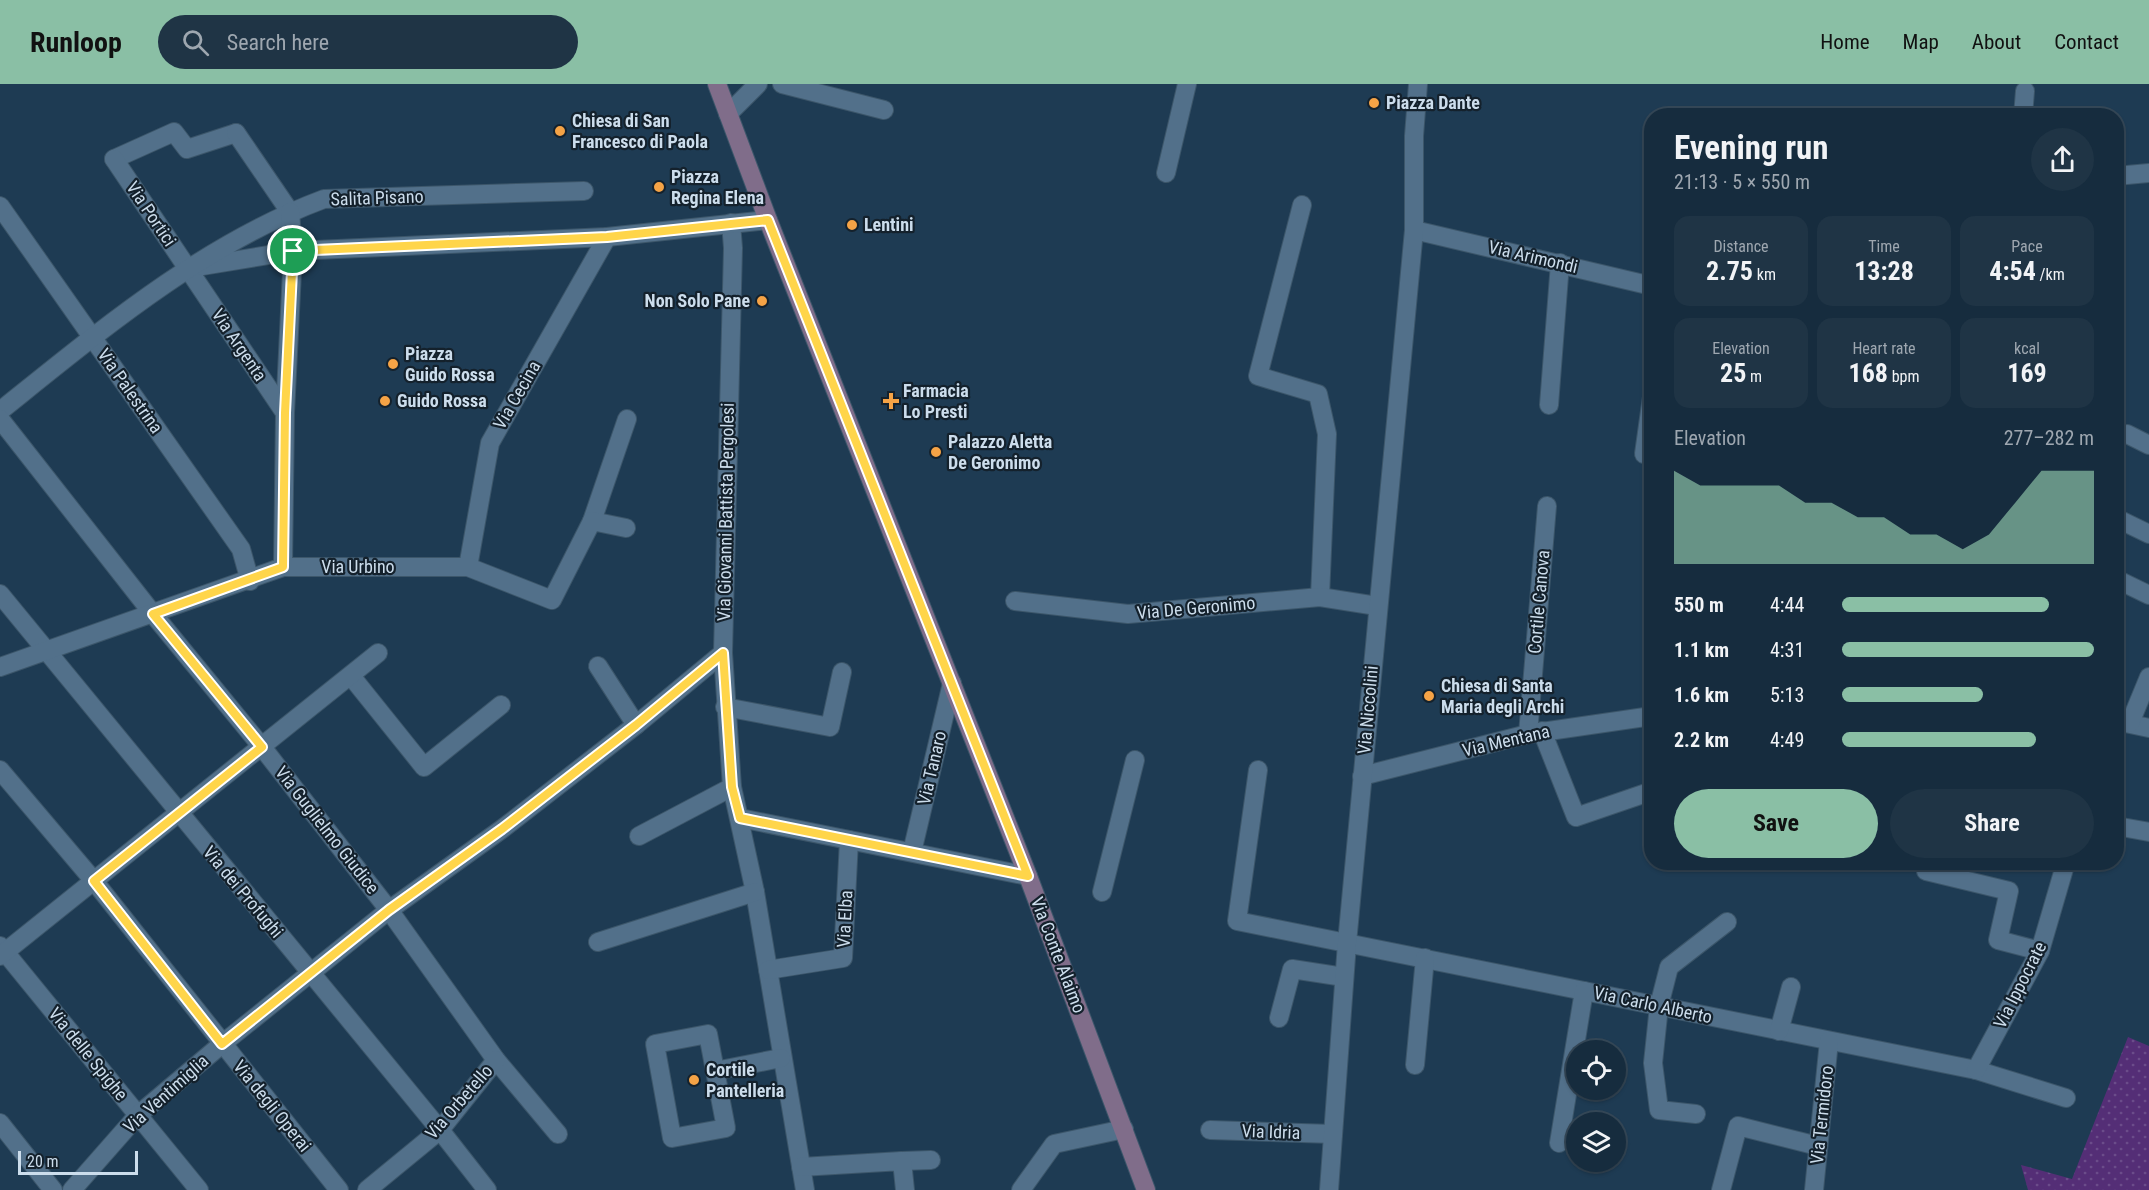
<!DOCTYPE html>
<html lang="en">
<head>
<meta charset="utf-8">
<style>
	body { margin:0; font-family:"Roboto Condensed",sans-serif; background:#1f3445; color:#f1f3f6; height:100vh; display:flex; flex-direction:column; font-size:22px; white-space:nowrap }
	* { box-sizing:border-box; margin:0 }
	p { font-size:20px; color:#9ea7b0 }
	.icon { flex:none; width:33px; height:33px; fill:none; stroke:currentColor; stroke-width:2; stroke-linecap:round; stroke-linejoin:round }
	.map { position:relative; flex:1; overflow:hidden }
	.sheet { position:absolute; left:1644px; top:24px; width:480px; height:762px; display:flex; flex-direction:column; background:#162c3e; border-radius:24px; box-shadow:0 2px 4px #0004,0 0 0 2px #354858 }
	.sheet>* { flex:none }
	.controls { position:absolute; left:1566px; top:956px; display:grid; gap:12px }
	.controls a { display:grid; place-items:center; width:60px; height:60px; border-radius:50%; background:#162c3e; box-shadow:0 2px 4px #0004,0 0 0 2px #354858; font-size:30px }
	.scale { position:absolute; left:18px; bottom:15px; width:120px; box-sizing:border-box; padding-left:6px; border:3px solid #ccddec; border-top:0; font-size:16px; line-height:21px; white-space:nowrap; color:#ccddec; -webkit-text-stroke:4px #14212c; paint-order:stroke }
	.pin { position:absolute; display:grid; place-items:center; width:51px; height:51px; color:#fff; margin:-26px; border:3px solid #fff; border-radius:50%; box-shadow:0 2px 6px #0007 }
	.round { display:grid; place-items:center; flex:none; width:63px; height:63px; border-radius:32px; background:#1f3445 }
	.head { display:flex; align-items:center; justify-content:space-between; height:102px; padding:0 30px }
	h1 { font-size:33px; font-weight:700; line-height:45px }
	.metrics { display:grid; grid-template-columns:repeat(3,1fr); gap:9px; height:102px; padding:6px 30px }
	.metrics div { display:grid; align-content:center; border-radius:15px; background:#1f3445; text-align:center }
	.metrics b { font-size:26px; font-weight:700 }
	.metrics small { font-size:16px; font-weight:400 }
	.metrics p { font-size:16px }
	.chart { height:168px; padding:12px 30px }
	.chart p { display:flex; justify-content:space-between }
	.chart svg { width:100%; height:108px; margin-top:6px; fill:#8abfa5; opacity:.7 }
	.button { display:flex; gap:12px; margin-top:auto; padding:12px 30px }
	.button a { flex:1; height:69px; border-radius:36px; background:#8abfa5; color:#111; font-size:24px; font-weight:700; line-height:69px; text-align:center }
	.button a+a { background:#1f3445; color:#f1f3f6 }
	ul { padding:0 30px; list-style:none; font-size:20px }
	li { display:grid; grid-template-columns:96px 72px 1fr; align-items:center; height:45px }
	li i { height:15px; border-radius:8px; background:#8abfa5 }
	header { display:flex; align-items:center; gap:36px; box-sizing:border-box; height:84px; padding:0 30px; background:#8abfa5; color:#111 }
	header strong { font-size:28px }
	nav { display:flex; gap:33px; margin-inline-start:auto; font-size:21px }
	.search { width:420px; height:54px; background:#1f3445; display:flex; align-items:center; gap:15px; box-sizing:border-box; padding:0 21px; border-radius:33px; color:#9ea7b0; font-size:22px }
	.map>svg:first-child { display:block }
</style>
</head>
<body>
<header>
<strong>Runloop</strong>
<div class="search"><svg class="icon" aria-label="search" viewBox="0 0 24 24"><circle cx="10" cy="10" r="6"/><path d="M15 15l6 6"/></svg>Search here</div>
<nav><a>Home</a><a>Map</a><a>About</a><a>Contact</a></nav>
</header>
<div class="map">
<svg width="2149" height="1106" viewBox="0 0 2149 1106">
	<defs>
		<pattern id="grass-dots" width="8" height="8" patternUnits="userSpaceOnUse" patternTransform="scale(1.5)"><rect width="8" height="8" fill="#542e76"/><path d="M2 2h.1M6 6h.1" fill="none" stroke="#6b4c8a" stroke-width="1.8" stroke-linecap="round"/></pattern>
	</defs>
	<rect width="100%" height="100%" fill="#1e3b53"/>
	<path fill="url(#grass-dots)" d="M 2128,953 L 2149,962 L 2149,1106 L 2028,1106 L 2021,1081 L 2072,1095 Z"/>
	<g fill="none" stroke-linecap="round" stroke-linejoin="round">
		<g stroke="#3c566a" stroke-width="20">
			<g id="pedestrian">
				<path d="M 114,75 L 174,48 L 187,65 L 236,49"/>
				<path d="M 1102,808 L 1135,676"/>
				<path d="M 2040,867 L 2066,778"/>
			</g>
		</g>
		<g stroke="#3c566a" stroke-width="20">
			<g id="minor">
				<path d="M 782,0 L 884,26"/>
				<path d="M 728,30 L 758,0"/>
				<path d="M 2023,32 L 2025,7"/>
				<path d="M 236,49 L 290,128"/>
				<path d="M 114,75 L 285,329 L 283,483"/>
				<path d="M 1166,89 L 1187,0"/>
				<path d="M 2116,92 L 2149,89"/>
				<path d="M 1302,121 L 1258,292 L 1318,310 L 1327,350 L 1320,513"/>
				<path d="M 0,122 L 241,465 L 250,497"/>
				<path d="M 731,139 L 733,164 L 723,569 L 732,703 L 755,808 L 805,1106"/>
				<path d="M 1414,146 L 1652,202"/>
				<path d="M 202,182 L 293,167 L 607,153 L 768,136"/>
				<path d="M 1549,321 L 1560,179"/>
				<path d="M 0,327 C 100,247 203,160 324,115 L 584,107"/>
				<path d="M 285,329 L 293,167 L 290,128"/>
				<path d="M 0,335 L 153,530 L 262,663 L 389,826 L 496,976 L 558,1050"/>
				<path d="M 2127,350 L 2149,361"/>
				<path d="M 1644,370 L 1652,313"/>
				<path d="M 2116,434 L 2149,450"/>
				<path d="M 592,437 L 627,335"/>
				<path d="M 468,483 L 490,359 L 607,153"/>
				<path d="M 2116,495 L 2149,511"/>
				<path d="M 0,510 L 440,1046 L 487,1106"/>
				<path d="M 1015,517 L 1128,530 L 1320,513 L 1377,522"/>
				<path d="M 598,582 L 636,641"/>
				<path d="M 0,583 L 283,483 L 468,483 L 552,516 L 592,437 L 626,444"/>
				<path d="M 351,592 L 424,683 L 501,621"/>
				<path d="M 725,623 L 830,643 L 842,588"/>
				<path d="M 2116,637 L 2149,644"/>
				<path d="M 2130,639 L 2149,593"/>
				<path d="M 1542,647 L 1576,733 L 1652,707"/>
				<path d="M 1528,650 L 1547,422"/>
				<path d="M 0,686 L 94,797 L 339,1106"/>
				<path d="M 1258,686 L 1237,837 L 1976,986 L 2066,1014"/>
				<path d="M 1362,692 L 1528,650 L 1652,632"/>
				<path d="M 740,734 L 1028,792"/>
				<path d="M 2116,742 L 2149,748"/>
				<path d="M 639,752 L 732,703"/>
				<path d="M 912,768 L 952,599"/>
				<path d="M 1926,787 L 2009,807 L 1998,856 L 2040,867 L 1976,986"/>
				<path d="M 598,858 L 755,808"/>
				<path d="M 0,862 L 199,1106"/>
				<path d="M 0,872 L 378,569"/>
				<path d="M 768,886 L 843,874 L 849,756"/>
				<path d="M 1279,934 L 1292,885 L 1344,893"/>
				<path d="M 1779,947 L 1791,903"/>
				<path d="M 708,950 L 726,1044 L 672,1054 L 655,960 Z"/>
				<path d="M 1415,981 L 1425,874"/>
				<path d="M 715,987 L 781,974"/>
				<path d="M 1696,1030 L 1659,1026 L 1653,979 L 1659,922 L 1669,883 L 1727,838"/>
				<path d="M 0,1039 L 53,1106"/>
				<path d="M 1210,1046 L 1333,1050"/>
				<path d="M 1559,1059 L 1584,907"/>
				<path d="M 902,1077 L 931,1076"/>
				<path d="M 801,1083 L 902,1077 L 905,1106"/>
				<path d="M 72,1106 L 138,1031 L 222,960 L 389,826 L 502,745 L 636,641 L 723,569"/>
				<path d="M 367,1106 L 440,1046 L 496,976"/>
				<path d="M 1021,1106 L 1054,1060 L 1124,1045"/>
				<path d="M 1721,1106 L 1738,1042 L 1818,1062"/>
				<path d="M 1814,1106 L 1829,957"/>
			</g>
		</g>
		<g stroke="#3c566a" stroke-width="20">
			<path id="tertiary" d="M 1329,1106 L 1347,859 L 1414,146 L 1414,52 L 1418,0"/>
		</g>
		<g stroke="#3c566a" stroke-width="20">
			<path id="secondary" d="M 717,0 L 768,136 L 1028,792 L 1146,1106"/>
		</g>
		<use href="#pedestrian" stroke="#52708a" stroke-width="18"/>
		<use href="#minor" stroke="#52708a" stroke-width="18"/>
		<use href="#tertiary" stroke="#52708a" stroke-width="18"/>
		<use href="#secondary" stroke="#806d8a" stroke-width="18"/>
	</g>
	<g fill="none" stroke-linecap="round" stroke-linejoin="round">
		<g stroke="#fff" stroke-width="12">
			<path id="route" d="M 768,136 L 1028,792 L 740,734 L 732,703 L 723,569 L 636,641 L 502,745 L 389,826 L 222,960 L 94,797 L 262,663 L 153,530 L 283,483 L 285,329 L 293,167 L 607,153 Z"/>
		</g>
		<use href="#route" stroke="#ffd54a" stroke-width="8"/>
	</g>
	<g fill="#f5a346" stroke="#14212c" stroke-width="2">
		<circle cx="1374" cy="19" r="6"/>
		<circle cx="560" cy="47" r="6"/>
		<circle cx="659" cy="103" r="6"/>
		<circle cx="852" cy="141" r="6"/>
		<circle cx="762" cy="217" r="6"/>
		<circle cx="393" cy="280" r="6"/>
		<circle cx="385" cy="317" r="6"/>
		<path d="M888 308h6v6h6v6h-6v6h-6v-6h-6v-6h6z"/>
		<circle cx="936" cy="368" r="6"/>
		<circle cx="1429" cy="612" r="6"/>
		<circle cx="694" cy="996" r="6"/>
	</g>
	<g text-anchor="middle" stroke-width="4.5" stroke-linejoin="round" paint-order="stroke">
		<g font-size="18" font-weight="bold" fill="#ccddec" stroke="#14212c" text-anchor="start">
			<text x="1386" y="25">Piazza Dante</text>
			<text x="572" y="43">Chiesa di San<tspan x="572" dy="21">Francesco di Paola</tspan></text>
			<text x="671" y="99">Piazza<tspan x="671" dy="21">Regina Elena</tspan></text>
			<text x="864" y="147">Lentini</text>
			<text x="750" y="223" text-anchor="end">Non Solo Pane</text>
			<text x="405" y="276">Piazza<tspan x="405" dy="21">Guido Rossa</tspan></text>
			<text x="903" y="313">Farmacia<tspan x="903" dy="21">Lo Presti</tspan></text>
			<text x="397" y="323">Guido Rossa</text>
			<text x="948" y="364">Palazzo Aletta<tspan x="948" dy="21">De Geronimo</tspan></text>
			<text x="1441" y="608">Chiesa di Santa<tspan x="1441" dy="21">Maria degli Archi</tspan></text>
			<text x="706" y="992">Cortile<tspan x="706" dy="21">Pantelleria</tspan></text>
		</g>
		<g font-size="18" fill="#ccddec" stroke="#14212c">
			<text transform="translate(377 114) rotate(-2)" y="6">Salita Pisano</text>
			<text transform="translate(151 130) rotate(56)" y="6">Via Portici</text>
			<text transform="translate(1533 173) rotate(13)" y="6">Via Arimondi</text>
			<text transform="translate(239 261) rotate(56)" y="6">Via Argenta</text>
			<text transform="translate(130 307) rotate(55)" y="6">Via Palestrina</text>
			<text transform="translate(517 311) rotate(-60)" y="6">Via Cecina</text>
			<text transform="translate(726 428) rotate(-89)" y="6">Via Giovanni Battista Pergolesi</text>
			<text x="358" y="489">Via Urbino</text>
			<text transform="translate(1539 518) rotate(-85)" y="6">Cortile Canova</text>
			<text transform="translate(1196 524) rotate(-5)" y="6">Via De Geronimo</text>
			<text transform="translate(1368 626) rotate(-85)" y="6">Via Niccolini</text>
			<text transform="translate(1506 657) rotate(-13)" y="6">Via Mentana</text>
			<text transform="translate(932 684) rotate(-77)" y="6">Via Tanaro</text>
			<text transform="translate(327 746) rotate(52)" y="6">Via Guglielmo Giudice</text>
			<text transform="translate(243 808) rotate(50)" y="6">Via dei Profughi</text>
			<text transform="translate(845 835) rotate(-87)" y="6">Via Elba</text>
			<text transform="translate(1058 871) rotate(69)" y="6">Via Conte Alaimo</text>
			<text transform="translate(2020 901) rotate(-63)" y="6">Via Ippocrate</text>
			<text transform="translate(1653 921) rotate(12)" y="6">Via Carlo Alberto</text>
			<text transform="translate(88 970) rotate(51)" y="6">Via delle Spighe</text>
			<text transform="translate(166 1010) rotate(-42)" y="6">Via Ventimiglia</text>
			<text transform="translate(459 1018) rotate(-49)" y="6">Via Orbetello</text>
			<text transform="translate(272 1022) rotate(51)" y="6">Via degli Operai</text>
			<text transform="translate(1822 1031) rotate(-84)" y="6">Via Termidoro</text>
			<text transform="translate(1271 1048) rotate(2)" y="6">Via Idria</text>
		</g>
	</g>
</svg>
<div class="controls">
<a><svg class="icon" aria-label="locate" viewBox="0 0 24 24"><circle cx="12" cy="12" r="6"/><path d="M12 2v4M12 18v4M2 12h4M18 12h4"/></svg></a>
<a><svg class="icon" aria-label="layers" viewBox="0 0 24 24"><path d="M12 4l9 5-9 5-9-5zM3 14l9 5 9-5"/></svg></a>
</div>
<div class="scale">20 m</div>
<div class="pin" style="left:293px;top:167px;background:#1e9e55"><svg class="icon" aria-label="arrive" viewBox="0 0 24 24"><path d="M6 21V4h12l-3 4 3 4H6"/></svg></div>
<section class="sheet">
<div class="head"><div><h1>Evening run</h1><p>21:13 · 5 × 550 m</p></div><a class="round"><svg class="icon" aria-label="share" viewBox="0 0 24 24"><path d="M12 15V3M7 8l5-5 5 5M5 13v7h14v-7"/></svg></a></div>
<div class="metrics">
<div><p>Distance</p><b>2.75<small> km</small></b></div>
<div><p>Time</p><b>13:28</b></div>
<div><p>Pace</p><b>4:54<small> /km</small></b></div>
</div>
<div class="metrics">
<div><p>Elevation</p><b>25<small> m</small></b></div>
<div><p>Heart rate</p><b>168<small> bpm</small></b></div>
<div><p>kcal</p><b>169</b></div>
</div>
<div class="chart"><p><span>Elevation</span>277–282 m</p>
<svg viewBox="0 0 160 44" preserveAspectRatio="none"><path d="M0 44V6L10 12L20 12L30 12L40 12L50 19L60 19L70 25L80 25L90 32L100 32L110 38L120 32L130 19L140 6L150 6L160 6V44z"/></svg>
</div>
<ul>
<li><b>550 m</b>4:44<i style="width:82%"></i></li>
<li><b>1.1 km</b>4:31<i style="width:100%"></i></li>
<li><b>1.6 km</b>5:13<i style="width:56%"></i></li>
<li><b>2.2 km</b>4:49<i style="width:77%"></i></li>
</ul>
<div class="button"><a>Save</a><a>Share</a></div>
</section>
</div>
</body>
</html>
